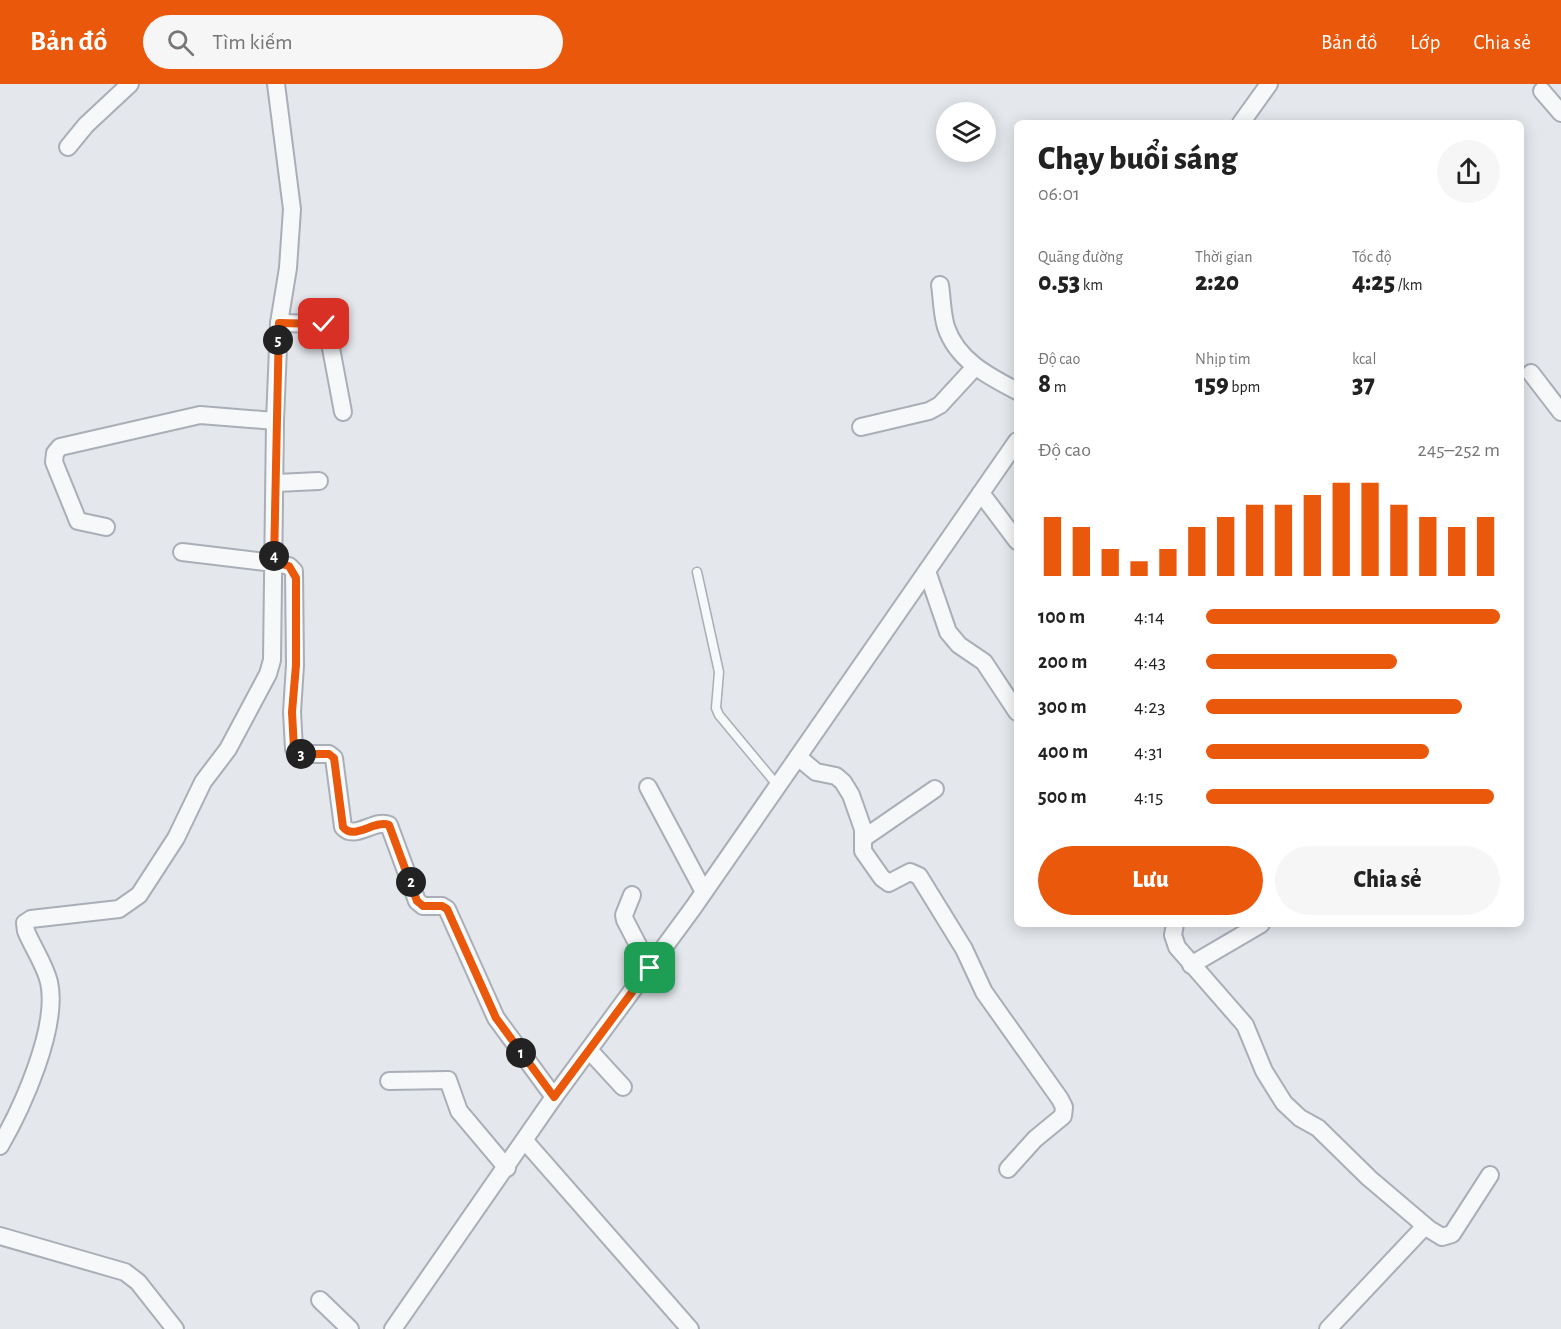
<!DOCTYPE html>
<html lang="vi">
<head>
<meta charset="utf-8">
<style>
	body { margin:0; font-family:"Alegreya Sans",sans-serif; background:#f6f6f6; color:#222; height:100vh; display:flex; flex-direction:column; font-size:22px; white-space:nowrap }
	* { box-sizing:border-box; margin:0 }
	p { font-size:20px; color:#767676 }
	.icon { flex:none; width:33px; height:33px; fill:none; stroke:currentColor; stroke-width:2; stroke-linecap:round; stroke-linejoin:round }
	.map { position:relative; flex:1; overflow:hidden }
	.details { position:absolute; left:1014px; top:36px; width:510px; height:807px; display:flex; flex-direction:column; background:#fff; border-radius:9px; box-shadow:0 3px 15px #0003 }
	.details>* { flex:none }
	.tools { position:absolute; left:936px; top:18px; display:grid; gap:12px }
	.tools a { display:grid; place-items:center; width:60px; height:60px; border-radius:50%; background:#fff; box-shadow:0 3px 15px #0003; font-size:30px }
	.pin { position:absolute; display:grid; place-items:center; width:51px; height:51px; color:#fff; margin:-26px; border-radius:12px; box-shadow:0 3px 9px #0006 }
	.km { position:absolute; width:30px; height:30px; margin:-15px; border-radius:50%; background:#222; color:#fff; font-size:16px; line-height:30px; text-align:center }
	.round { display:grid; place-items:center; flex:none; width:63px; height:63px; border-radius:32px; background:#f6f6f6 }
	.overview { display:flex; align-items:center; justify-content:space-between; height:102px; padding:0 24px }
	h1 { font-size:33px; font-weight:800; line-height:45px }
	.metrics { display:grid; grid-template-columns:repeat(3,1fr); gap:9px; height:102px; padding:6px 24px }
	.metrics div { display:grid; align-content:center }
	.metrics b { font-size:26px; font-weight:800 }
	.metrics small { font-size:16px; font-weight:400 }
	.metrics p { font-size:16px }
	.chart { height:168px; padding:12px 24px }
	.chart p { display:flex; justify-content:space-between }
	.chart svg { width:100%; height:108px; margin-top:6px; stroke:#ea580c; stroke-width:6 }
	.cta { display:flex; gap:12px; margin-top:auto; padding:12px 24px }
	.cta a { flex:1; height:69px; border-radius:36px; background:#ea580c; color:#fff; font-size:24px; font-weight:800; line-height:69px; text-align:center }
	.cta a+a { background:#f6f6f6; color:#222 }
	ul { padding:0 24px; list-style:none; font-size:20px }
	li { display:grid; grid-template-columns:96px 72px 1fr; align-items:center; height:45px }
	li i { height:15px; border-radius:8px; background:#ea580c }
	header { display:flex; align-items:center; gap:36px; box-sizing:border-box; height:84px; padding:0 30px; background:#ea580c; color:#fff }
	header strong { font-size:28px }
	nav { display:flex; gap:33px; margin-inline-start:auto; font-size:21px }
	.search { width:420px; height:54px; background:#f6f6f6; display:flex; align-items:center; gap:15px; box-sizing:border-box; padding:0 21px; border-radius:33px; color:#767676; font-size:22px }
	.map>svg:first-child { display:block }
</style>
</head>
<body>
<header>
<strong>Bản đồ</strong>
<div class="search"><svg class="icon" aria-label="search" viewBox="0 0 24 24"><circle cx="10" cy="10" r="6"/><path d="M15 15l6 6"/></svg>Tìm kiếm</div>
<nav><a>Bản đồ</a><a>Lớp</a><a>Chia sẻ</a></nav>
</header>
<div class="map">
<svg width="1561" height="1245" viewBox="0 0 1561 1245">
	<rect width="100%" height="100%" fill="#e4e7ec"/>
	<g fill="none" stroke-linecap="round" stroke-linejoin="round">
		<g stroke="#a9aeb7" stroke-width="11">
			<path id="lane" d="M 697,488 L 719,588 L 716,624 L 719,631 L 778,702"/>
		</g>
		<g stroke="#a9aeb7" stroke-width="20">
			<g id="street">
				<path d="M 1542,7 L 1561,29"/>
				<path d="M 1241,39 L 1269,0"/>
				<path d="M 68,63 L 86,41 L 130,0"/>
				<path d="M 940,201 C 942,214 942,230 946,243 C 957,276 988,292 1017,307"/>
				<path d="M 279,239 L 324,240 L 327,243 L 343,328"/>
				<path d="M 1531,289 L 1561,328"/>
				<path d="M 861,343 L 929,327 L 940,321 L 975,283"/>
				<path d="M 276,399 L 319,397"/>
				<path d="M 981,409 L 1017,457"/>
				<path d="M 106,443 L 78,437 L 54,378 L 55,369 L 60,363 L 200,331 L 275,337"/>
				<path d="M 182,468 L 274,479 L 289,482 L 294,487 L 295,581 L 292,628 L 294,665 L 300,670 L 329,670 L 334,674 L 343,743 C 355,757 375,734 389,741 L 417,817 L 423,822 L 442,822 L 447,825 L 496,934 L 554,1013"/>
				<path d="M 927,487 L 948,548 L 959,561 L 984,578 L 1017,628"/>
				<path d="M 798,673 L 816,688 L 836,692 L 843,698 L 851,711 L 863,745 L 863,767 L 882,794 L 889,799 L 910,788 L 919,792 L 964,865 L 984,908 L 1060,1015 L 1064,1023 L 1063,1032 L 1035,1055 L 1008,1085"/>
				<path d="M 648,703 L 704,808"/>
				<path d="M 864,754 L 935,705"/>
				<path d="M 632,811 L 624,831 L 625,836 L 650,884"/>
				<path d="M 1175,840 L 1173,851 L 1177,863 L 1245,941 L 1264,987 L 1284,1019 L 1300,1034 L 1318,1044 L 1369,1094 L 1429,1145 L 1442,1153 L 1452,1150 L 1490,1091"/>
				<path d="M 1191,881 L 1261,840"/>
				<path d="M 589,966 L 623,1003"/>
				<path d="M 389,997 L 448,996 L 459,1027 L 507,1084"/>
				<path d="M 525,1057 L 690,1245"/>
				<path d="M 0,1062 C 22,1024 59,943 49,898 C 45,881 33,864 26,847 L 25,839 L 31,835 L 119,825 L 139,811 L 176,754 L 203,698 L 228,665 L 268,590 L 272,576 L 275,337 L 279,239 L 288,184 L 292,125 L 276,0"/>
				<path d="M 0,1152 L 125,1188 L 138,1198 L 175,1245"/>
				<path d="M 320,1216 L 350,1245"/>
				<path d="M 393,1245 L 554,1013 L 693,824 L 1017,357"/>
				<path d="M 1328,1245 L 1425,1142"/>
			</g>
		</g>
		<use href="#lane" stroke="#f7f8fa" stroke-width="8"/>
		<use href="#street" stroke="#f7f8fa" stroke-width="16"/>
	</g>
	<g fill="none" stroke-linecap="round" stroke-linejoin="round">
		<g stroke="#fff" stroke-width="12">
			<path id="route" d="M 324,240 L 279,239 L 274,478 L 289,482 L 296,494 L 296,581 L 292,628 L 294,665 L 300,670 L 329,670 L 334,674 L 343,743 C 354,757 375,735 389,741 L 417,817 L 423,822 L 442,822 L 447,825 L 496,934 L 554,1013 L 650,884"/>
		</g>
		<use href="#route" stroke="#ea580c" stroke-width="8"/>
	</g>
</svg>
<div class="tools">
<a><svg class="icon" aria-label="layers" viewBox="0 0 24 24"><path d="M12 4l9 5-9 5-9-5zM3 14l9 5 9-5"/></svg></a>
</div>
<div class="pin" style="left:650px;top:884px;background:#1e9e55"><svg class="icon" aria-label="arrive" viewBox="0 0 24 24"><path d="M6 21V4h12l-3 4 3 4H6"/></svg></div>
<div class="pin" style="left:324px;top:240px;background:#d93025"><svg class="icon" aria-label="check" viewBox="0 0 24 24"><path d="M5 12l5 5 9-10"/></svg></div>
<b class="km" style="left:521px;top:969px">1</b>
<b class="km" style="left:411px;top:798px">2</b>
<b class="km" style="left:301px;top:670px">3</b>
<b class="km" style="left:274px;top:472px">4</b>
<b class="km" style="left:278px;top:256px">5</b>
<section class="details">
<div class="overview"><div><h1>Chạy buổi sáng</h1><p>06:01</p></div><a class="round"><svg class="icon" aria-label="share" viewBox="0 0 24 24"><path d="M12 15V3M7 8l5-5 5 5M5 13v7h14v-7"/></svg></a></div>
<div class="metrics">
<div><p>Quãng đường</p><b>0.53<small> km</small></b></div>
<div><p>Thời gian</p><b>2:20</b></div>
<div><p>Tốc độ</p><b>4:25<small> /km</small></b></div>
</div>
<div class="metrics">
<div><p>Độ cao</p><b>8<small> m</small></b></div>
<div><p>Nhịp tim</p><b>159<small> bpm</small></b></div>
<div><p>kcal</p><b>37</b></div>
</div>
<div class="chart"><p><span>Độ cao</span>245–252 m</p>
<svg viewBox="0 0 160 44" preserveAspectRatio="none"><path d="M5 44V20M15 44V24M25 44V33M35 44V38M45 44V33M55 44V24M65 44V20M75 44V15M85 44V15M95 44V11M105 44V6M115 44V6M125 44V15M135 44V20M145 44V24M155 44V20"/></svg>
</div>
<ul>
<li><b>100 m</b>4:14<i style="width:100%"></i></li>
<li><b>200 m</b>4:43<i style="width:65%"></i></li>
<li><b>300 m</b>4:23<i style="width:87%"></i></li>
<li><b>400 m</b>4:31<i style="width:76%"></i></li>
<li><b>500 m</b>4:15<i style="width:98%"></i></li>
</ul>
<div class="cta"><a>Lưu</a><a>Chia sẻ</a></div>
</section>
</div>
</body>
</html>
